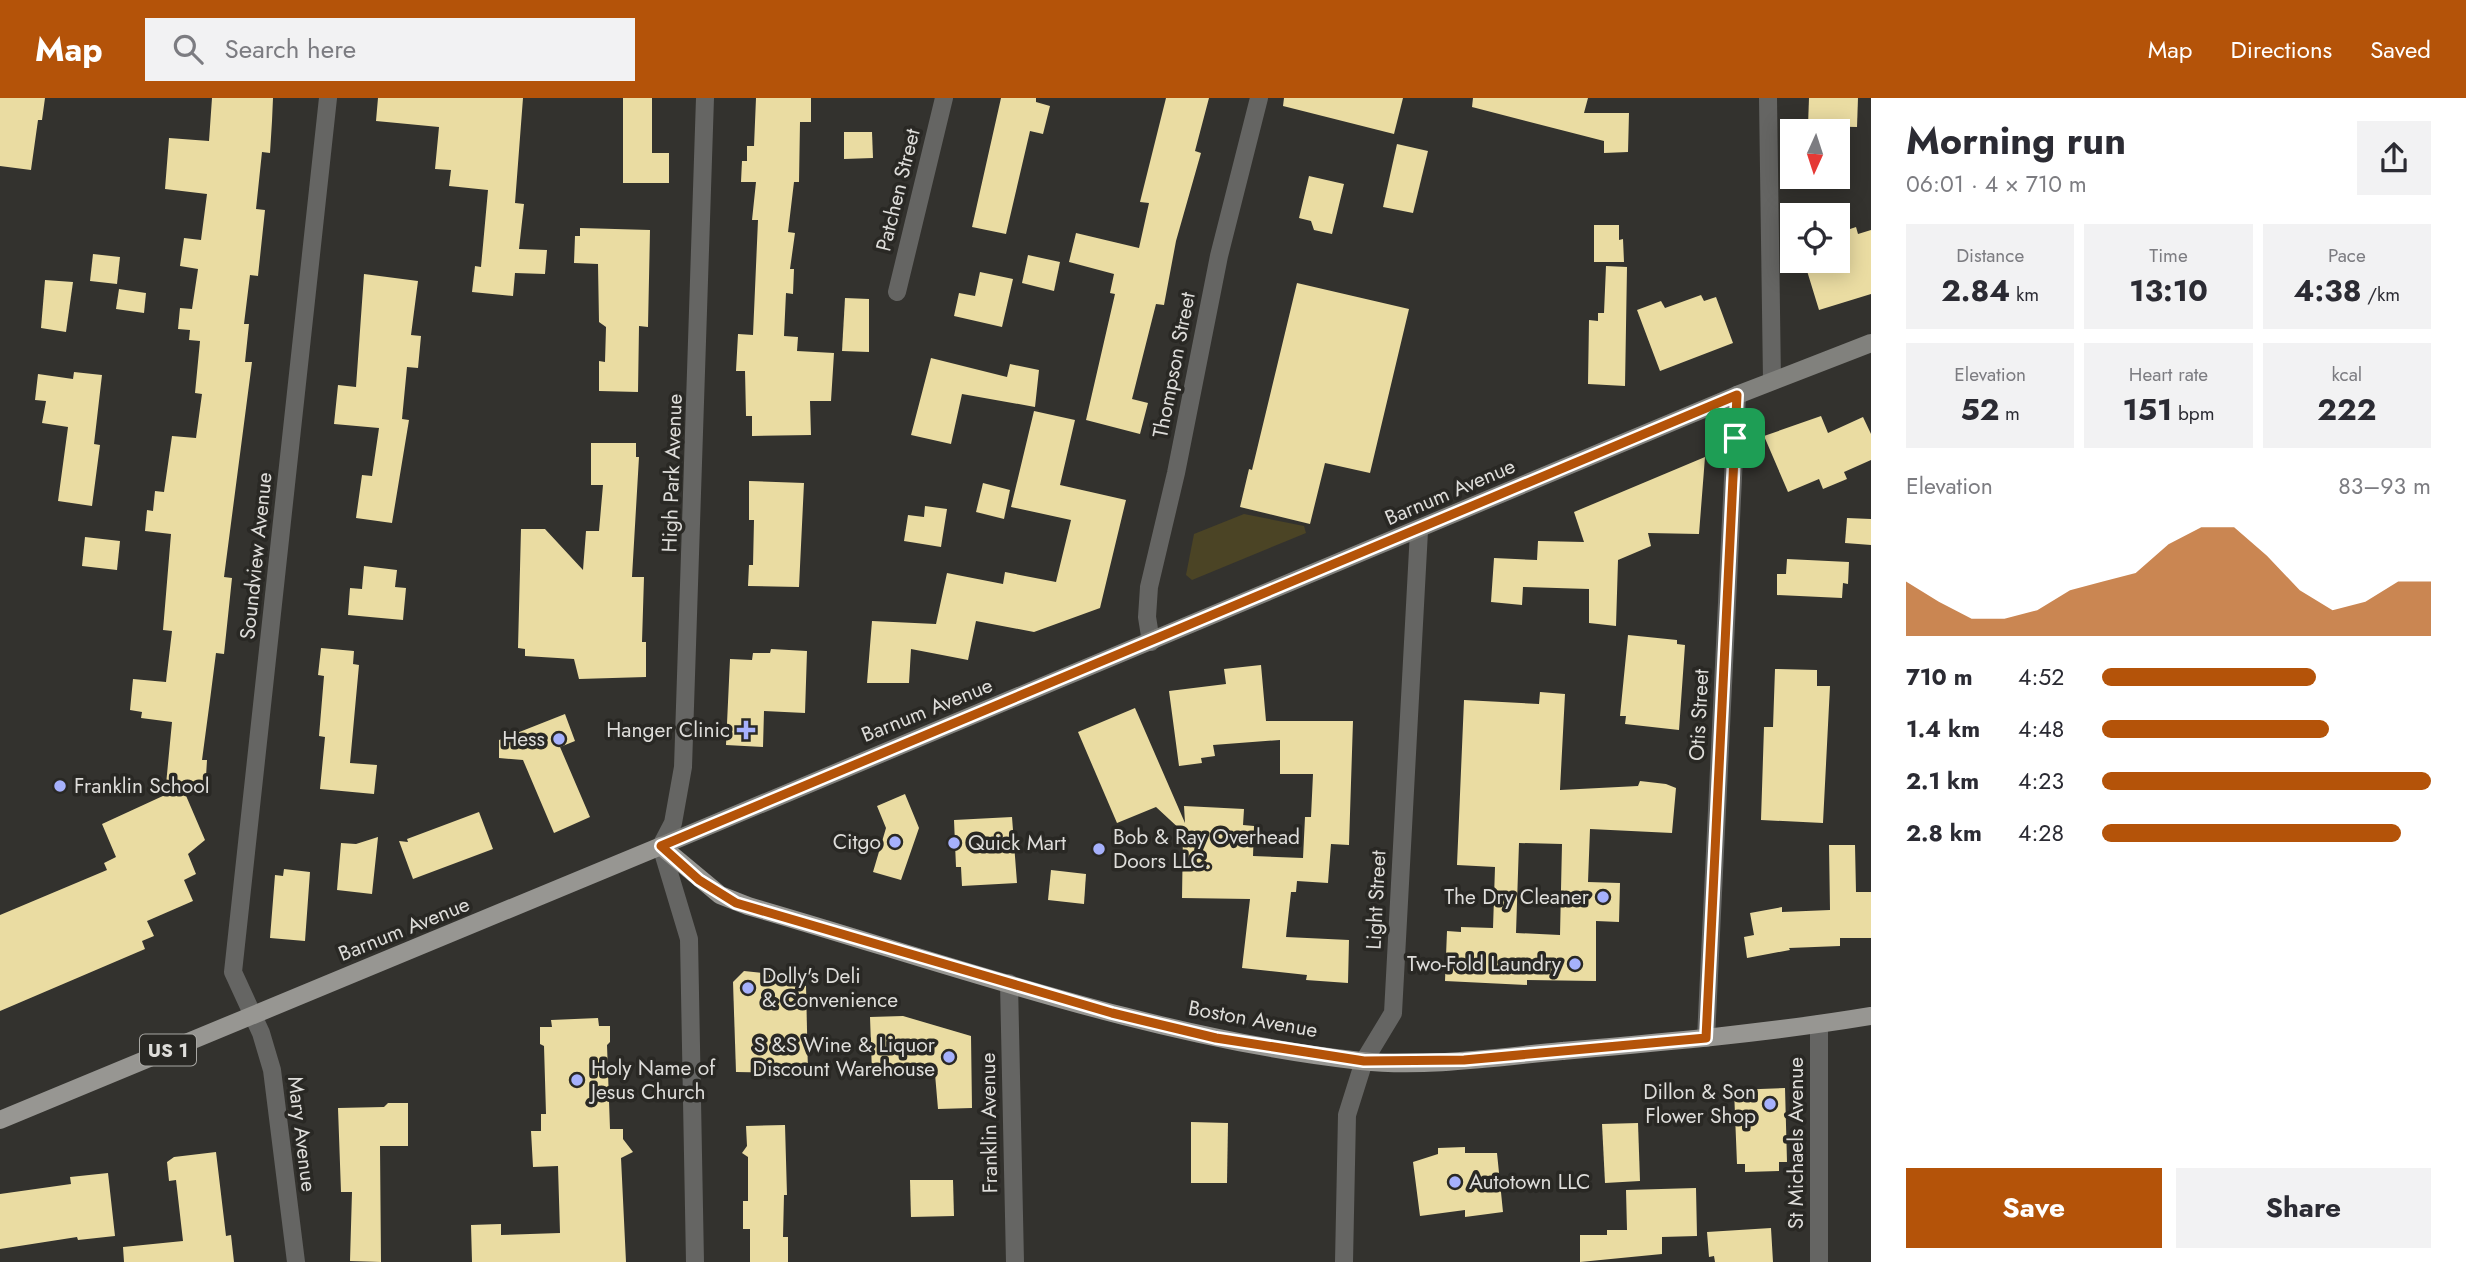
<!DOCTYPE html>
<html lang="en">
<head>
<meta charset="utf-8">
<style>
	body { margin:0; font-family:Jost,sans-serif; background:#f2f2f3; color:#2b2b33; height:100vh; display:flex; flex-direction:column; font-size:26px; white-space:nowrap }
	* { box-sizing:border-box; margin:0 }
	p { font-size:23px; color:#7c7c81 }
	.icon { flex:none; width:38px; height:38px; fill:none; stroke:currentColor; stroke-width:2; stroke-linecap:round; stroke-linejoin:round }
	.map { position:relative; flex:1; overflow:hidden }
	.panel { display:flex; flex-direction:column; background:#fff; width:595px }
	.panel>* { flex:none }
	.needle { width:46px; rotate:183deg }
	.buttons { position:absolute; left:1780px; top:21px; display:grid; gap:14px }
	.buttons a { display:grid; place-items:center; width:70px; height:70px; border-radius:0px; background:#fff; box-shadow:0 4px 18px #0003; font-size:35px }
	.pin { position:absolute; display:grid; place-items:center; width:60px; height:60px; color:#fff; margin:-30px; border-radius:14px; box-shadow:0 4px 10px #0006 }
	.round { display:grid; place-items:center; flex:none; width:74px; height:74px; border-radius:0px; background:#f2f2f3 }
	.summary { display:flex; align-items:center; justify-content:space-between; height:119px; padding:0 35px }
	h1 { font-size:38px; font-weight:700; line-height:52px }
	.figures { display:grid; grid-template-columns:repeat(3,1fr); gap:10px; height:119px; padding:7px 35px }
	.figures div { display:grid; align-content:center; border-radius:0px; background:#f2f2f3; text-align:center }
	.figures b { font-size:30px; font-weight:700 }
	.figures small { font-size:19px; font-weight:400 }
	.figures p { font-size:19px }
	.chart { height:196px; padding:14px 35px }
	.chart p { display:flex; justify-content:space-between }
	.chart svg { width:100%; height:126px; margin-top:7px; fill:#b45309; opacity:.7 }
	.cta { display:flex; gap:14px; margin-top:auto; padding:14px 35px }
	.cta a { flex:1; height:80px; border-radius:0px; background:#b45309; color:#fff; font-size:28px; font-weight:700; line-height:80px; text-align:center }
	.cta a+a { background:#f2f2f3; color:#2b2b33 }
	ul { padding:0 35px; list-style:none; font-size:23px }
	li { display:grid; grid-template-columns:112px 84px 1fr; align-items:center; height:52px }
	li i { height:18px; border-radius:9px; background:#b45309 }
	header { display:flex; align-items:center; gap:42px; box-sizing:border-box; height:98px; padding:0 35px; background:#b45309; color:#fff }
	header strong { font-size:33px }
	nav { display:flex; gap:38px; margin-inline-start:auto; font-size:24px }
	.search { width:490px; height:63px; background:#f2f2f3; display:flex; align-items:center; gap:18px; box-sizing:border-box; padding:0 24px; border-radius:0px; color:#7c7c81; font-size:26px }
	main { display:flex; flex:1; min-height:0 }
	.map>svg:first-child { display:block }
</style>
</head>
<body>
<header>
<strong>Map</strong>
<div class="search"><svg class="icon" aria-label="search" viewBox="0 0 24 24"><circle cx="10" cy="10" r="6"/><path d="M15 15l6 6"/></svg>Search here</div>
<nav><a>Map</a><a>Directions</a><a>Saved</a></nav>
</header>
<main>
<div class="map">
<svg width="1871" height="1164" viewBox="0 0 1871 1164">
	<rect width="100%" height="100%" fill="#33322e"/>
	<path fill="#4b4425" d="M 1244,416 L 1304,428 L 1306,435 L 1192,482 L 1186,477 L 1194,436 Z"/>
	<g fill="#eadca2" fill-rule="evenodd">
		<path d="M 0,0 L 45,0 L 42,22 L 38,22 L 31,72 L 0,68 Z"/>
		<path d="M 212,0 L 273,0 L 272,23 L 270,55 L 262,54 L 256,111 L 265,112 L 258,178 L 250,177 L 244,226 L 249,226 L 245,264 L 252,264 L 224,479 L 232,480 L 224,556 L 216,555 L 210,602 L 202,662 L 207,662 L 205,695 L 184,693 L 205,742 L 188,756 L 196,776 L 184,782 L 193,803 L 147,823 L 154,838 L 142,843 L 145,851 L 0,913 L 0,817 L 107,772 L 104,765 L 116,759 L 102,726 L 165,697 L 172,624 L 141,620 L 142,614 L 130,612 L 133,581 L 166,584 L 172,533 L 163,532 L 171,436 L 145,433 L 147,412 L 153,413 L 155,393 L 164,394 L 172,338 L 196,340 L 202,296 L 195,295 L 200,243 L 189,242 L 190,232 L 178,231 L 180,210 L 192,211 L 198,171 L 180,168 L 184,140 L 201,142 L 207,96 L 165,91 L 169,40 L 209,43 Z"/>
		<path d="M 378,0 L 523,0 L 515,105 L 524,106 L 519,151 L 547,152 L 545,176 L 515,175 L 513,198 L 472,194 L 475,168 L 481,169 L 488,92 L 449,88 L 451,72 L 435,71 L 439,29 L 376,23 Z"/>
		<path d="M 623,0 L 652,0 L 652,55 L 669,55 L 669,85 L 623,85 Z"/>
		<path d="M 756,0 L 811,0 L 811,24 L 800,24 L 799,84 L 794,84 L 788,134 L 795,135 L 790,171 L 794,171 L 793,196 L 786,195 L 784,238 L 798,239 L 797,253 L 834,255 L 831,303 L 810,303 L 811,337 L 752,338 L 752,318 L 746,318 L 745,273 L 736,273 L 738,236 L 753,237 L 758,122 L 752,122 L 756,84 L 741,84 L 742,63 L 747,63 L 747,48 L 754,48 Z"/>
		<path d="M 1001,0 L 1036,0 L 1036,4 L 1050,8 L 1043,36 L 1030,33 L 1006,136 L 972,129 Z"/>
		<path d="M 1166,0 L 1209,0 L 1195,53 L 1201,55 L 1176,143 L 1164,207 L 1156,206 L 1132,301 L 1148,305 L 1140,336 L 1086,322 L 1115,196 L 1110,195 L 1114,176 L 1069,164 L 1076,135 L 1139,150 L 1149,105 L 1140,104 Z"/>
		<path d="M 1284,0 L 1403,0 L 1394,36 L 1283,8 Z"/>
		<path d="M 1473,0 L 1588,0 L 1584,15 L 1629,15 L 1628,54 L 1604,55 L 1604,43 L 1472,9 Z"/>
		<path d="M 1809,0 L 1858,0 L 1857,29 L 1808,28 Z"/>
		<path d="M 844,34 L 872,34 L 873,60 L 844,61 Z"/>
		<path d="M 1397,46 L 1428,53 L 1413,115 L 1383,109 Z"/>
		<path d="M 1309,78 L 1344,86 L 1332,136 L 1314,132 L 1311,123 L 1299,120 Z"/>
		<path d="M 1594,127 L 1619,127 L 1619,142 L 1623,141 L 1624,164 L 1594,164 Z"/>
		<path d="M 1856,129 L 1858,136 L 1871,132 L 1871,196 L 1819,212 L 1804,163 L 1838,163 L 1838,135 Z"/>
		<path d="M 580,130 L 650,132 L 648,229 L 639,228 L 638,294 L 599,293 L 599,263 L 605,264 L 606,229 L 599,224 L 598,166 L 574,165 L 575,138 L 580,138 Z"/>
		<path d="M 93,156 L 120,159 L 117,186 L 90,183 Z"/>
		<path d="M 1028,157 L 1060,164 L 1054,193 L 1022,185 Z"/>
		<path d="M 1606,168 L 1627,169 L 1625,288 L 1588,286 L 1589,222 L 1598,223 L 1598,215 L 1604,215 Z"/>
		<path d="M 980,174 L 1013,181 L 1002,229 L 954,218 L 959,195 L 975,198 Z"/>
		<path d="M 364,176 L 418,183 L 411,237 L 421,238 L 418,270 L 407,269 L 402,321 L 409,322 L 392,425 L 356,420 L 362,377 L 372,378 L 379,330 L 334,326 L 338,287 L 356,289 Z"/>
		<path d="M 45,182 L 73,184 L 66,234 L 41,230 Z"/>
		<path d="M 1297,185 L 1409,211 L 1370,375 L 1325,365 L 1310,426 L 1240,409 L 1249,371 L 1252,372 Z"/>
		<path d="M 119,191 L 146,195 L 144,215 L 116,211 Z"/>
		<path d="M 1701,197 L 1704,203 L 1716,199 L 1733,245 L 1660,273 L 1637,212 L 1661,203 L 1665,210 Z"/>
		<path d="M 845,200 L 869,201 L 869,254 L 842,253 Z"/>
		<path d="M 931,260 L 1007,279 L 1010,266 L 1039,272 L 1035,309 L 962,296 L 951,346 L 911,337 Z"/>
		<path d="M 74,274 L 102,277 L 94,346 L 100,347 L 92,408 L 58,403 L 68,329 L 42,325 L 46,303 L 35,302 L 38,276 L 73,281 Z"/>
		<path d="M 1034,313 L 1075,322 L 1060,387 L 1126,402 L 1100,510 L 1034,534 L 976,523 L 968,562 L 911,551 L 909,585 L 867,585 L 872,523 L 936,526 L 947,475 L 1003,486 L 1005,474 L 1056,484 L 1071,422 L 1011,409 Z"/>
		<path d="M 1821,318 L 1828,335 L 1863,319 L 1871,336 L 1871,362 L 1844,374 L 1847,381 L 1823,391 L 1819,381 L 1788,394 L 1764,338 Z"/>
		<path d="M 591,345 L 636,345 L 636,359 L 639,359 L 632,479 L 644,479 L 642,544 L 646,544 L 646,579 L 579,581 L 574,561 L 525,558 L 525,551 L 518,550 L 521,431 L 545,431 L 583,472 L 586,433 L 599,433 L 603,387 L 591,387 Z"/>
		<path d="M 1705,359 L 1699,436 L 1648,435 L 1651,448 L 1618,462 L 1616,528 L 1589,525 L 1589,491 L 1523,489 L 1522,507 L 1491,504 L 1494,460 L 1537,462 L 1538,443 L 1584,444 L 1574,414 Z"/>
		<path d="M 749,383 L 804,385 L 799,489 L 748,488 L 749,467 L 753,467 L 754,422 L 749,422 Z"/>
		<path d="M 983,385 L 1010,392 L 1004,421 L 976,414 Z"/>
		<path d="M 925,408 L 947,411 L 941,449 L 904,443 L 908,417 L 924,419 Z"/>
		<path d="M 1847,420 L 1871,421 L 1871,447 L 1845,445 Z"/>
		<path d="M 85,439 L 120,443 L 117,472 L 82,468 Z"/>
		<path d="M 1787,461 L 1849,464 L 1848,486 L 1843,485 L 1842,500 L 1777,497 L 1777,476 L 1786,476 Z"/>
		<path d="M 364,468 L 397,472 L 395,489 L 406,490 L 403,522 L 348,517 L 350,490 L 362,491 Z"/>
		<path d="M 1628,537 L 1677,542 L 1677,546 L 1685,547 L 1679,632 L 1625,626 L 1626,618 L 1620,618 Z"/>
		<path d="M 321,550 L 354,553 L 353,566 L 359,567 L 350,665 L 377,667 L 374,696 L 320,691 L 325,639 L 319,638 L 324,578 L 318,577 Z"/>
		<path d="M 771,551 L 807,553 L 805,615 L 764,613 L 763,649 L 726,647 L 730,561 L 752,562 L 753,555 L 770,555 Z"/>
		<path d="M 1261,567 L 1266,623 L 1353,623 L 1349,747 L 1331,746 L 1328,785 L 1297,783 L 1296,794 L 1291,794 L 1286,839 L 1349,842 L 1348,885 L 1306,882 L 1307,877 L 1242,870 L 1250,801 L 1182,800 L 1183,734 L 1156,709 L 1117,725 L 1078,634 L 1135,610 L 1185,725 L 1184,708 L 1244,711 L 1243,727 L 1254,728 L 1253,758 L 1303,760 L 1305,719 L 1311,719 L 1313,676 L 1280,676 L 1280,642 L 1213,647 L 1215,658 L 1201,660 L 1202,665 L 1179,668 L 1169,593 L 1226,586 L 1224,571 Z"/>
		<path d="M 1775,571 L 1817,572 L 1817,588 L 1830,588 L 1823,725 L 1761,722 L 1764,629 L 1773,629 Z"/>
		<path d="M 1540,594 L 1565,596 L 1560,692 L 1638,688 L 1640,683 L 1666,686 L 1676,690 L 1672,735 L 1590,731 L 1588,784 L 1620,785 L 1619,824 L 1596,823 L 1596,883 L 1527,882 L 1527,887 L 1445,883 L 1447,833 L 1461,834 L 1461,829 L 1493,830 L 1495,769 L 1457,767 L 1464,602 L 1539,606 ZM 1519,745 L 1562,746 L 1560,837 L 1516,835 Z"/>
		<path d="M 565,616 L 575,643 L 560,649 L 590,719 L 554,735 L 523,662 L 499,660 L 499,642 Z"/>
		<path d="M 905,696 L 919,730 L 901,782 L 873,774 L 886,730 L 877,708 Z"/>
		<path d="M 479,714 L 493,751 L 413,781 L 399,743 L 408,744 L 407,741 Z"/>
		<path d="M 1012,719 L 1017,785 L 962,788 L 961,769 L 956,769 L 954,722 Z"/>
		<path d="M 378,739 L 372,796 L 337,792 L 341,745 L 356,746 Z"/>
		<path d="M 1829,747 L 1855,747 L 1856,794 L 1871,794 L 1871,840 L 1840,840 L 1840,848 L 1789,850 L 1790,852 L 1747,860 L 1744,839 L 1754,837 L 1750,815 L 1782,809 L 1782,814 L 1830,812 Z"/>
		<path d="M 284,771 L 310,774 L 305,843 L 270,840 L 275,777 L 283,778 Z"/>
		<path d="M 1051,772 L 1086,776 L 1084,806 L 1048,802 Z"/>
		<path d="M 744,873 L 763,875 L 806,888 L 808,975 L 736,974 L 733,884 Z"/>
		<path d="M 903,918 L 971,938 L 972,1010 L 938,1011 L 935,976 L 872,975 L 870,919 Z"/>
		<path d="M 598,920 L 599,928 L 610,928 L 610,944 L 607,947 L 610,1031 L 623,1031 L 623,1041 L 633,1054 L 621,1060 L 626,1164 L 472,1164 L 471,1127 L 501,1126 L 501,1137 L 560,1135 L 558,1068 L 533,1069 L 531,1033 L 541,1033 L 541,1016 L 546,1016 L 544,948 L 540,946 L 540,929 L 552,929 L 551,922 Z"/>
		<path d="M 1785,990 L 1787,1064 L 1779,1064 L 1779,1073 L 1745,1074 L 1745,1066 L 1737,1066 L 1734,992 Z"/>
		<path d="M 388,1005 L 408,1005 L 408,1048 L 380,1048 L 381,1164 L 350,1163 L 352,1094 L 341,1094 L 338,1010 L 384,1009 Z"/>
		<path d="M 1191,1024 L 1228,1025 L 1227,1085 L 1191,1085 Z"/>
		<path d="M 1638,1025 L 1640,1083 L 1605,1085 L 1602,1026 Z"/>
		<path d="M 785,1027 L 787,1097 L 784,1097 L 783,1139 L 788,1139 L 788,1164 L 750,1164 L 750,1131 L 743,1131 L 743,1103 L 748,1103 L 748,1059 L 742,1055 L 747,1048 L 746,1028 Z"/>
		<path d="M 1465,1049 L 1465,1055 L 1497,1055 L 1503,1114 L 1465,1119 L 1465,1112 L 1420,1118 L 1413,1064 L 1438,1056 L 1438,1050 Z"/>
		<path d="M 216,1054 L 226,1138 L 231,1137 L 234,1164 L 124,1164 L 123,1149 L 183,1143 L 176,1082 L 169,1083 L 167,1064 L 174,1059 Z"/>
		<path d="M 108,1075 L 115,1138 L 78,1142 L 77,1139 L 0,1151 L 0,1096 L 71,1086 L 70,1079 Z"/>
		<path d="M 910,1082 L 953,1082 L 954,1118 L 911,1119 Z"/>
		<path d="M 1696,1090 L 1697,1138 L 1662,1139 L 1662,1156 L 1580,1164 L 1580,1137 L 1607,1137 L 1607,1132 L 1627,1132 L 1626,1092 Z"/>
		<path d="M 1771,1130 L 1773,1164 L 1715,1164 L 1714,1158 L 1709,1159 L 1707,1134 Z"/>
	</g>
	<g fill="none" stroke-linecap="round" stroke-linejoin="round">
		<g stroke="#656563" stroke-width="18">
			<path d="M 1768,0 L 1772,283"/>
			<path d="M 897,194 L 944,0"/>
			<path d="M 1151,544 L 1147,519 L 1149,489 L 1176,375 L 1219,158 L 1259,0"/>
			<path d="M 1009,885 L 1015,1164"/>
			<path d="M 1706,940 L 1737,297"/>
			<path d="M 296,1164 L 272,972 L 261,935 L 233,874 L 328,0"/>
			<path d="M 695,1164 L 689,841 L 661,748 L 673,725 L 683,669 L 705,0"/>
			<path d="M 1344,1164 L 1347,1017 L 1364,963 L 1393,915 L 1419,433"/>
			<path d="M 1819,1164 L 1819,926"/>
		</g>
		<path stroke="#81817d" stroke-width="18" d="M 661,748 L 1737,297 L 1871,245"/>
		<path stroke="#979692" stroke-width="18" d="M 0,1022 L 661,748 L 720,797 L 748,808 C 950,866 1151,940 1361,963 C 1425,970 1498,959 1562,953 C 1665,944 1769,935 1871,918"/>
	</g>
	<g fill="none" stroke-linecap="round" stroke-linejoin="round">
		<g stroke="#fff" stroke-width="14">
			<path id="route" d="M 1737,297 L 1706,940 L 1464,962 L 1364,963 L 1216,940 L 1112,915 L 736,805 L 699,782 L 661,748 Z"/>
		</g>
		<use href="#route" stroke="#b45309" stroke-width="9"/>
	</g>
	<g fill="#a6b1fc" stroke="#292824" stroke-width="2.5">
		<path d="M742.5 621.5h7v7h7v7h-7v7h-7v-7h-7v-7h7z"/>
		<circle cx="559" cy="641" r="7"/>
		<circle cx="60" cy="688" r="7"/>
		<circle cx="895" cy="744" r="7"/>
		<circle cx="954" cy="745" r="7"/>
		<circle cx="1099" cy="751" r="7"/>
		<circle cx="1603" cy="799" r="7"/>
		<circle cx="1575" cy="866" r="7"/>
		<circle cx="748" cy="890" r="7"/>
		<circle cx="949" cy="959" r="7"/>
		<circle cx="577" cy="982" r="7"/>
		<circle cx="1770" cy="1006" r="7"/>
		<circle cx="1455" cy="1084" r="7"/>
	</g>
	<g text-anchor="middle" stroke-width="7" stroke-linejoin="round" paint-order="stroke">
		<rect fill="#292824" stroke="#a8a7a3" stroke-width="2" x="140" y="936.5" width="56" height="31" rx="5"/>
		<g font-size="19" font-weight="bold" fill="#deddda">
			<text x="168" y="959">US 1</text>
		</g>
		<g font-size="21" fill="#deddda" stroke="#292824">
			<text transform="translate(898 92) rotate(-76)" y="7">Patchen Street</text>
			<text transform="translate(1174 267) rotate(-79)" y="7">Thompson Street</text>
			<text transform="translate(672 375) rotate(-88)" y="7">High Park Avenue</text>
			<text transform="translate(1450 394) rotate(-23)" y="7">Barnum Avenue</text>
			<text transform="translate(256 458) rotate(-84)" y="7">Soundview Avenue</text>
			<text transform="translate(927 612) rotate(-22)" y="7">Barnum Avenue</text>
			<text transform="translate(1699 617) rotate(-87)" y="7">Otis Street</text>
			<text transform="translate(1376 802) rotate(-87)" y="7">Light Street</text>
			<text transform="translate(404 831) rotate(-22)" y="7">Barnum Avenue</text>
			<text transform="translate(1253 921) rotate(10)" y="7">Boston Avenue</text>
			<text transform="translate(989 1025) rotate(-91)" y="7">Franklin Avenue</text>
			<text transform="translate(302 1036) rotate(83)" y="7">Mary Avenue</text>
			<text transform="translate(1796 1045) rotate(-90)" y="7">St Michaels Avenue</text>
		</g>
		<g font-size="21" fill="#deddda" stroke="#292824" text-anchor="end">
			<text x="730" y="639">Hanger Clinic</text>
			<text x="545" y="648">Hess</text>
			<text x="74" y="695" text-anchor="start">Franklin School</text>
			<text x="1113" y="746" text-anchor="start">Bob &amp; Ray Overhead<tspan x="1113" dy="24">Doors LLC.</tspan></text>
			<text x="881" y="751">Citgo</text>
			<text x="968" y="752" text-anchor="start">Quick Mart</text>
			<text x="1589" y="806">The Dry Cleaner</text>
			<text x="1561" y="873">Two-Fold Laundry</text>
			<text x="762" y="885" text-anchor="start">Dolly's Deli<tspan x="762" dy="24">&amp; Convenience</tspan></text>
			<text x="935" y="954">S &amp;S Wine &amp; Liquor<tspan x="935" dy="24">Discount Warehouse</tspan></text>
			<text x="591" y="977" text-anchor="start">Holy Name of<tspan x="591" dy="24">Jesus Church</tspan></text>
			<text x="1756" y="1001">Dillon &amp; Son<tspan x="1756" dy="24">Flower Shop</tspan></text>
			<text x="1469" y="1091" text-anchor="start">Autotown LLC</text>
		</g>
	</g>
</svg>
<div class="buttons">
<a><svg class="needle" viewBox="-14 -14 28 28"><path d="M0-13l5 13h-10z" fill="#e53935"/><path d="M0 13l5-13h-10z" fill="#7c7c81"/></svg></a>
<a><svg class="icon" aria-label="locate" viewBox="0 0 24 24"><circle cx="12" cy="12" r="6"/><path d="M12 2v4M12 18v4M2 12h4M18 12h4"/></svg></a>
</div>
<div class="pin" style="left:1735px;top:340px;background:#1e9e55"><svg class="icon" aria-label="arrive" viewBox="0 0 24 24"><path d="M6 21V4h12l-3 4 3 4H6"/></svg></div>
</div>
<section class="panel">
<div class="summary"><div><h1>Morning run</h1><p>06:01 · 4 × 710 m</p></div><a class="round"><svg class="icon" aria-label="share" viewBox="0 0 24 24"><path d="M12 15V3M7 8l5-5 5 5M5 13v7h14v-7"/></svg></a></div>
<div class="figures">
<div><p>Distance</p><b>2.84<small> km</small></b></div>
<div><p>Time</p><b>13:10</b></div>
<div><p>Pace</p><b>4:38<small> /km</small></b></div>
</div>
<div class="figures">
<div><p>Elevation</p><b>52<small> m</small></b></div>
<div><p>Heart rate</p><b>151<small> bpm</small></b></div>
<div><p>kcal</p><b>222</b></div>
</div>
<div class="chart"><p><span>Elevation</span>83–93 m</p>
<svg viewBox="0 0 160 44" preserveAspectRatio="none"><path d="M0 44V25L10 32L20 38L30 38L40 35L50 28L60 25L70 22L80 12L90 6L100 6L110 16L120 28L130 35L140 32L150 25L160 25V44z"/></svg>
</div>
<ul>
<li><b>710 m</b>4:52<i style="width:65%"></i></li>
<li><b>1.4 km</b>4:48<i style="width:69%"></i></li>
<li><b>2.1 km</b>4:23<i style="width:100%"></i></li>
<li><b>2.8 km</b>4:28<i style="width:91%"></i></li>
</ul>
<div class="cta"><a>Save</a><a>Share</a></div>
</section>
</main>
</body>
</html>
